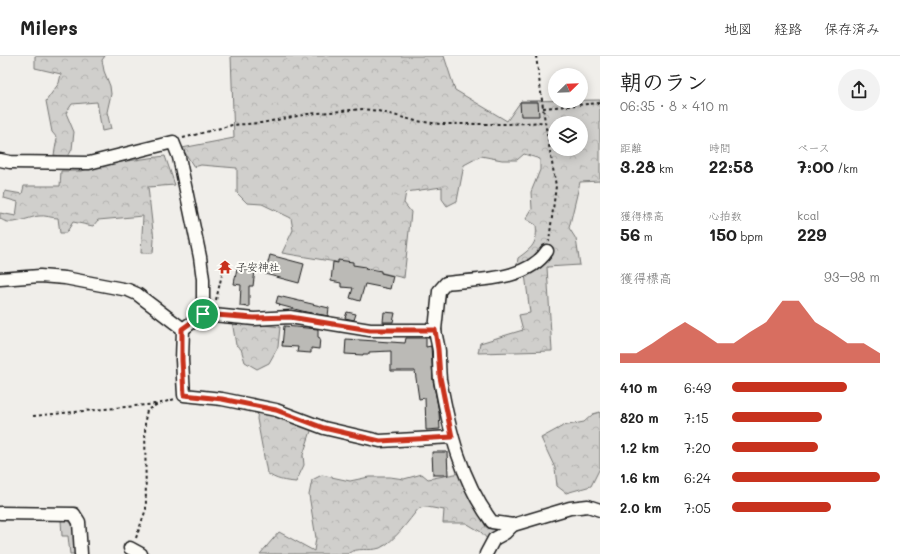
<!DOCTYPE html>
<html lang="ja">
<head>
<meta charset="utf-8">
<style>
	body { margin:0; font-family:Mali,"Klee One",sans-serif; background:#f2f2f2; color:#222; height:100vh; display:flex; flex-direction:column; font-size:15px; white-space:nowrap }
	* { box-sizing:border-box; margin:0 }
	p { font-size:13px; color:#767676 }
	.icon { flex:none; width:22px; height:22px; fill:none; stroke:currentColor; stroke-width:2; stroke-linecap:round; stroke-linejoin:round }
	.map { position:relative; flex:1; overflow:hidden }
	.details { display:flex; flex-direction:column; background:#fff; width:300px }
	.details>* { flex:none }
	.needle { width:26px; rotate:67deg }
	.fabs { position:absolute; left:548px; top:12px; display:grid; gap:8px }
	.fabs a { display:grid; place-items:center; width:40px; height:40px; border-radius:50%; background:#fff; box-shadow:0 2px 10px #0003; font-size:20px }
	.pin { position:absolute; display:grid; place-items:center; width:34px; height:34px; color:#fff; margin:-17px; border:2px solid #fff; border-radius:50%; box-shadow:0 1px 4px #0007 }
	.round { display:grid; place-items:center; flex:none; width:42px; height:42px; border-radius:21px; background:#f2f2f2 }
	.head { display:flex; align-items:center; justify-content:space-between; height:68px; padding:0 20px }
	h1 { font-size:22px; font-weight:800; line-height:30px }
	.stats { display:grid; grid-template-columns:repeat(3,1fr); gap:6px; height:68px; padding:4px 20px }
	.stats div { display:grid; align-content:center }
	.stats b { font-size:17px; font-weight:800 }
	.stats small { font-size:11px; font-weight:400 }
	.stats p { font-size:11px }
	.chart { height:112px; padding:8px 20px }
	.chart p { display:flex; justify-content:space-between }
	.chart svg { width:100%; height:72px; margin-top:4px; fill:#c8321e; opacity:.7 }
	ul { padding:0 20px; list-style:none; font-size:13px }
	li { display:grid; grid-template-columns:64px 48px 1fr; align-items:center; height:30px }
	li i { height:10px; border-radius:5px; background:#c8321e }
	header { display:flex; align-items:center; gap:24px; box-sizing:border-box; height:56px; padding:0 20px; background:#fff; border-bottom:1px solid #e0e0e0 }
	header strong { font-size:19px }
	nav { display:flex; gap:22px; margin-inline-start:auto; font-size:14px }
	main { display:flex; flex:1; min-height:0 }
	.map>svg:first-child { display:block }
</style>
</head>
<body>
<header>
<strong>Milers</strong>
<nav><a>地図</a><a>経路</a><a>保存済み</a></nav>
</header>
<main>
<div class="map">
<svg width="600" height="498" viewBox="0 0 600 498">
	<defs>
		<pattern id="forest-crowns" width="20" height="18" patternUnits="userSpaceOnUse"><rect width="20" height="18" fill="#d0cfcc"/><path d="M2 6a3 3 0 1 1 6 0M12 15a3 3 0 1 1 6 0" fill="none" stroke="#b2b1af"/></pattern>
	</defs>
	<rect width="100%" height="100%" fill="#f0eeea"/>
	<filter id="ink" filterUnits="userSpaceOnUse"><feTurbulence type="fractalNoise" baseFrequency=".025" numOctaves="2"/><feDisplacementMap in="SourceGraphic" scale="8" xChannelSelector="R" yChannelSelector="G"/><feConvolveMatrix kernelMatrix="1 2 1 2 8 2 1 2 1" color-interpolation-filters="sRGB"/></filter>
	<g filter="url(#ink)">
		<g fill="url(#forest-crowns)" stroke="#767674" fill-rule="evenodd">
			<path d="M 35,0 L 105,0 L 102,4 L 104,15 L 110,30 L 111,38 L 107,56 L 111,73 L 102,75 L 97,46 L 72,48 L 66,57 L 74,76 L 72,93 L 68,101 L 54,99 L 57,82 L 52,76 L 46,45 L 59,27 L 61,18 L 35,12 Z"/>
			<path d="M 231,0 L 444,0 L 455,34 L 507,65 L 521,45 L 600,44 L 600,125 L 580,126 L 569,172 L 576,183 L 580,209 L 547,211 L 552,295 L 478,297 L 480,287 L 523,274 L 519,259 L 530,257 L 525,218 L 516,217 L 518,202 C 532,192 538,187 536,169 L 526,163 L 532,153 L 531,136 L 540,114 L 540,103 L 524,98 L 517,104 L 502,104 L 481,100 L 464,109 L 457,145 L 447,150 L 442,143 L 442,131 L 406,136 L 404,147 L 411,156 L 404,222 L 336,206 L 282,197 L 293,174 L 291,162 L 262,148 L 247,147 L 237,137 L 237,112 L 201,109 L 194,111 L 182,92 L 234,82 ZM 555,67 L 581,67 L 581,93 L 555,93 Z"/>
			<path d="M 165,100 L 175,129 L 148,131 L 154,184 L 153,197 L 141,197 L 143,160 L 98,164 L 93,170 L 73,166 L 66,177 L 60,177 L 58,162 C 52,162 45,159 39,160 C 28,161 9,172 0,162 L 0,157 L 16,160 L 18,146 L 4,142 L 5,135 L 22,138 L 24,130 L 60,130 L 61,115 L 81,115 L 104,108 Z"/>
			<path d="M 232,265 L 280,271 L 278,291 L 269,307 L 257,313 L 245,306 L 241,293 L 236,289 Z"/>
			<path d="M 258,353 L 313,369 L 303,399 L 304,409 L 296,426 C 285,425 276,424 267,417 L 257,363 Z"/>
			<path d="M 600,356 L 600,412 L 591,430 L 566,437 L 557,430 L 555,412 L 541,382 L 563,370 L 584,366 L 593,358 Z"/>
			<path d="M 460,417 L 486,471 L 499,474 L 488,484 L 481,476 L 466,467 L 443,467 L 444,454 L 427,451 L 419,452 C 409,464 394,486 380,492 C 368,496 359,490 347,498 L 260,498 L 279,476 L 314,495 L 316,482 L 309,439 L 312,424 L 322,419 L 350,425 L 369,421 L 390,421 L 404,423 L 422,418 L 428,423 Z"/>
		</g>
		<path fill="#d0cfcc" stroke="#767674" d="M 61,464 L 68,464 L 75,472 L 76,498 L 70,498 L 68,480 L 62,480 Z"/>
		<g fill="#bbbab6" stroke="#1c1c1c">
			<path d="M 520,46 L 538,46 L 539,60 L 521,60 Z"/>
			<path d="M 270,199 L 304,208 L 299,227 L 265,218 Z"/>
			<path d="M 338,204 L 353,206 L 353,209 L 366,211 L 365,212 L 381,215 L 381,217 L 393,220 L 390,233 L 365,228 L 360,245 L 350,242 L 353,232 L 341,231 L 341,227 L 331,225 L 333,206 L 338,207 Z"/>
			<path d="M 237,212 L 255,215 L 253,230 L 249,230 L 249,251 L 240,250 L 241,229 L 234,228 Z"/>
			<path d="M 278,240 L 329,252 L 328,260 L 306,256 L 279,249 L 280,248 L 276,247 Z"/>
			<path d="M 347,256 L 356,258 L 354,264 L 345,262 Z"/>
			<path d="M 384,256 L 395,257 L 393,266 L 383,266 Z"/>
			<path d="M 284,270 L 318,273 L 318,281 L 320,282 L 319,293 L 311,292 L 311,297 L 297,296 L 298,291 L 282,290 Z"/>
			<path d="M 406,282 L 426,282 L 426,291 L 431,290 L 433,324 L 439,356 L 440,373 L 426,374 L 425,342 L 419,343 L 415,315 L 391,315 L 391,295 L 369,296 L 369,298 L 363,298 L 363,299 L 345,298 L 346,283 L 405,287 Z"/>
			<path d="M 432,396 L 447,396 L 448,419 L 433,419 Z"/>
		</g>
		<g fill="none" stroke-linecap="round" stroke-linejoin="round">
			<g stroke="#1c1c1c" stroke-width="15">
				<g id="street">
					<path d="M 0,104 L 10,106 L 89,107 L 173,86 L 179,101 L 200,201 L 203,223 L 203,258"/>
					<path d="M 0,223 L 40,220 L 65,222 L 128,234 L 137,238 L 183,273 L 182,304 L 184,339 L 222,343 L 276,354 L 324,372 L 380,385 L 452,381"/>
					<path d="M 183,273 L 203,258 L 254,263 L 290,261 L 370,274 L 435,274 C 436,281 438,288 439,295 C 439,304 439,314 440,323 C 449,374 461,424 492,466 L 513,469 L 570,452 L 588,450 L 600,454"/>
					<path d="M 435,274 L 439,235 L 446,227 C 479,223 527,225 547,195"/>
					<path d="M 0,457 L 74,458 L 79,466 L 81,498"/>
					<path d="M 130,492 L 141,498"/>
					<path d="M 486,498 L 494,483 L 505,477 L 513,469"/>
				</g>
			</g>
			<g stroke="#1c1c1c" stroke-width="2" stroke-dasharray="3 3" stroke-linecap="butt">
				<path d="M 536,0 L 545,66 L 556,130 L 549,185"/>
				<path d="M 543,52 L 600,47"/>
				<path d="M 183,82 L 232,69 L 261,67 L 308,58 L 363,53 L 378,55 L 416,65 L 440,68 L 508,68 L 545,66"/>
				<path d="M 216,244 L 223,214"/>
				<path d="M 33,360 L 156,348"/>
				<path d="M 136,482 L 146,453 L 145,364 L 147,354 L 158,348 L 175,343"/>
			</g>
			<use href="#street" stroke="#fdfcf7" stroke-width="12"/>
		</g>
	</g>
	<g fill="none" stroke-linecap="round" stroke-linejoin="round" filter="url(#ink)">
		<g stroke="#fff" stroke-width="8">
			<path id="route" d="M 203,258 L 254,262 L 290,261 L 370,274 L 435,274 L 438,293 L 440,321 L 452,381 L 380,385 L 324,372 L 276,354 L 222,343 L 184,339 L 182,304 L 182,273 Z"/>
		</g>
		<use href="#route" stroke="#c8321e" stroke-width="5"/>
	</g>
	<defs>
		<g id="temple-bare" transform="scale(1.08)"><path d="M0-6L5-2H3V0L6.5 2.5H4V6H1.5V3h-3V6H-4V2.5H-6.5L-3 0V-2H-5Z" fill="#c8321e" stroke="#fdfcf7" stroke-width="2.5" paint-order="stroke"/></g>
	</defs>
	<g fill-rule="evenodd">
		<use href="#temple-bare" x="225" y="211"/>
	</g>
	<g text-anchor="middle" stroke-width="4" stroke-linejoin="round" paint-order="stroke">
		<g font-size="11" fill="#1c1c1c" stroke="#fdfcf7" text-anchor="start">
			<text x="236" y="215">子安神社</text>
		</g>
	</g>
</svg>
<div class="fabs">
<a><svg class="needle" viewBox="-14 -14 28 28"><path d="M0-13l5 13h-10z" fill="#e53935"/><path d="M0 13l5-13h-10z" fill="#767676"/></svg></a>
<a><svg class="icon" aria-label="layers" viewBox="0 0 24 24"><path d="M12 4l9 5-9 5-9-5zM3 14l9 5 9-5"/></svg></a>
</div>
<div class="pin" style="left:203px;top:258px;background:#1e9e55"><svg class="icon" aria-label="arrive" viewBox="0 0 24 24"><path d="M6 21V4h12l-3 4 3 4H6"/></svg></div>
</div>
<section class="details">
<div class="head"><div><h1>朝のラン</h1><p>06:35 · 8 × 410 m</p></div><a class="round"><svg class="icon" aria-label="share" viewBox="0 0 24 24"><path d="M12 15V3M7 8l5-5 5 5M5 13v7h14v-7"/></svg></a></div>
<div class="stats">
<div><p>距離</p><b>3.28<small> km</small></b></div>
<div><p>時間</p><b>22:58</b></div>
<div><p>ペース</p><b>7:00<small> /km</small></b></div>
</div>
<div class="stats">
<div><p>獲得標高</p><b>56<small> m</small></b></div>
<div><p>心拍数</p><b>150<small> bpm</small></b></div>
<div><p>kcal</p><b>229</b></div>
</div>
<div class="chart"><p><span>獲得標高</span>93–98 m</p>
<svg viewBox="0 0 160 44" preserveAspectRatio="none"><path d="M0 44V38L10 38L20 32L30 25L40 19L50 25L60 32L70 32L80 25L90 19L100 6L110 6L120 19L130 25L140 32L150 32L160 38V44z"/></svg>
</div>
<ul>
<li><b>410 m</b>6:49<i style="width:78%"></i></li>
<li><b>820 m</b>7:15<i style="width:61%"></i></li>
<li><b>1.2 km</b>7:20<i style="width:58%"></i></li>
<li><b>1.6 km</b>6:24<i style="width:100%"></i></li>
<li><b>2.0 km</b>7:05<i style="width:67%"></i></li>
</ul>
</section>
</main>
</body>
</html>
